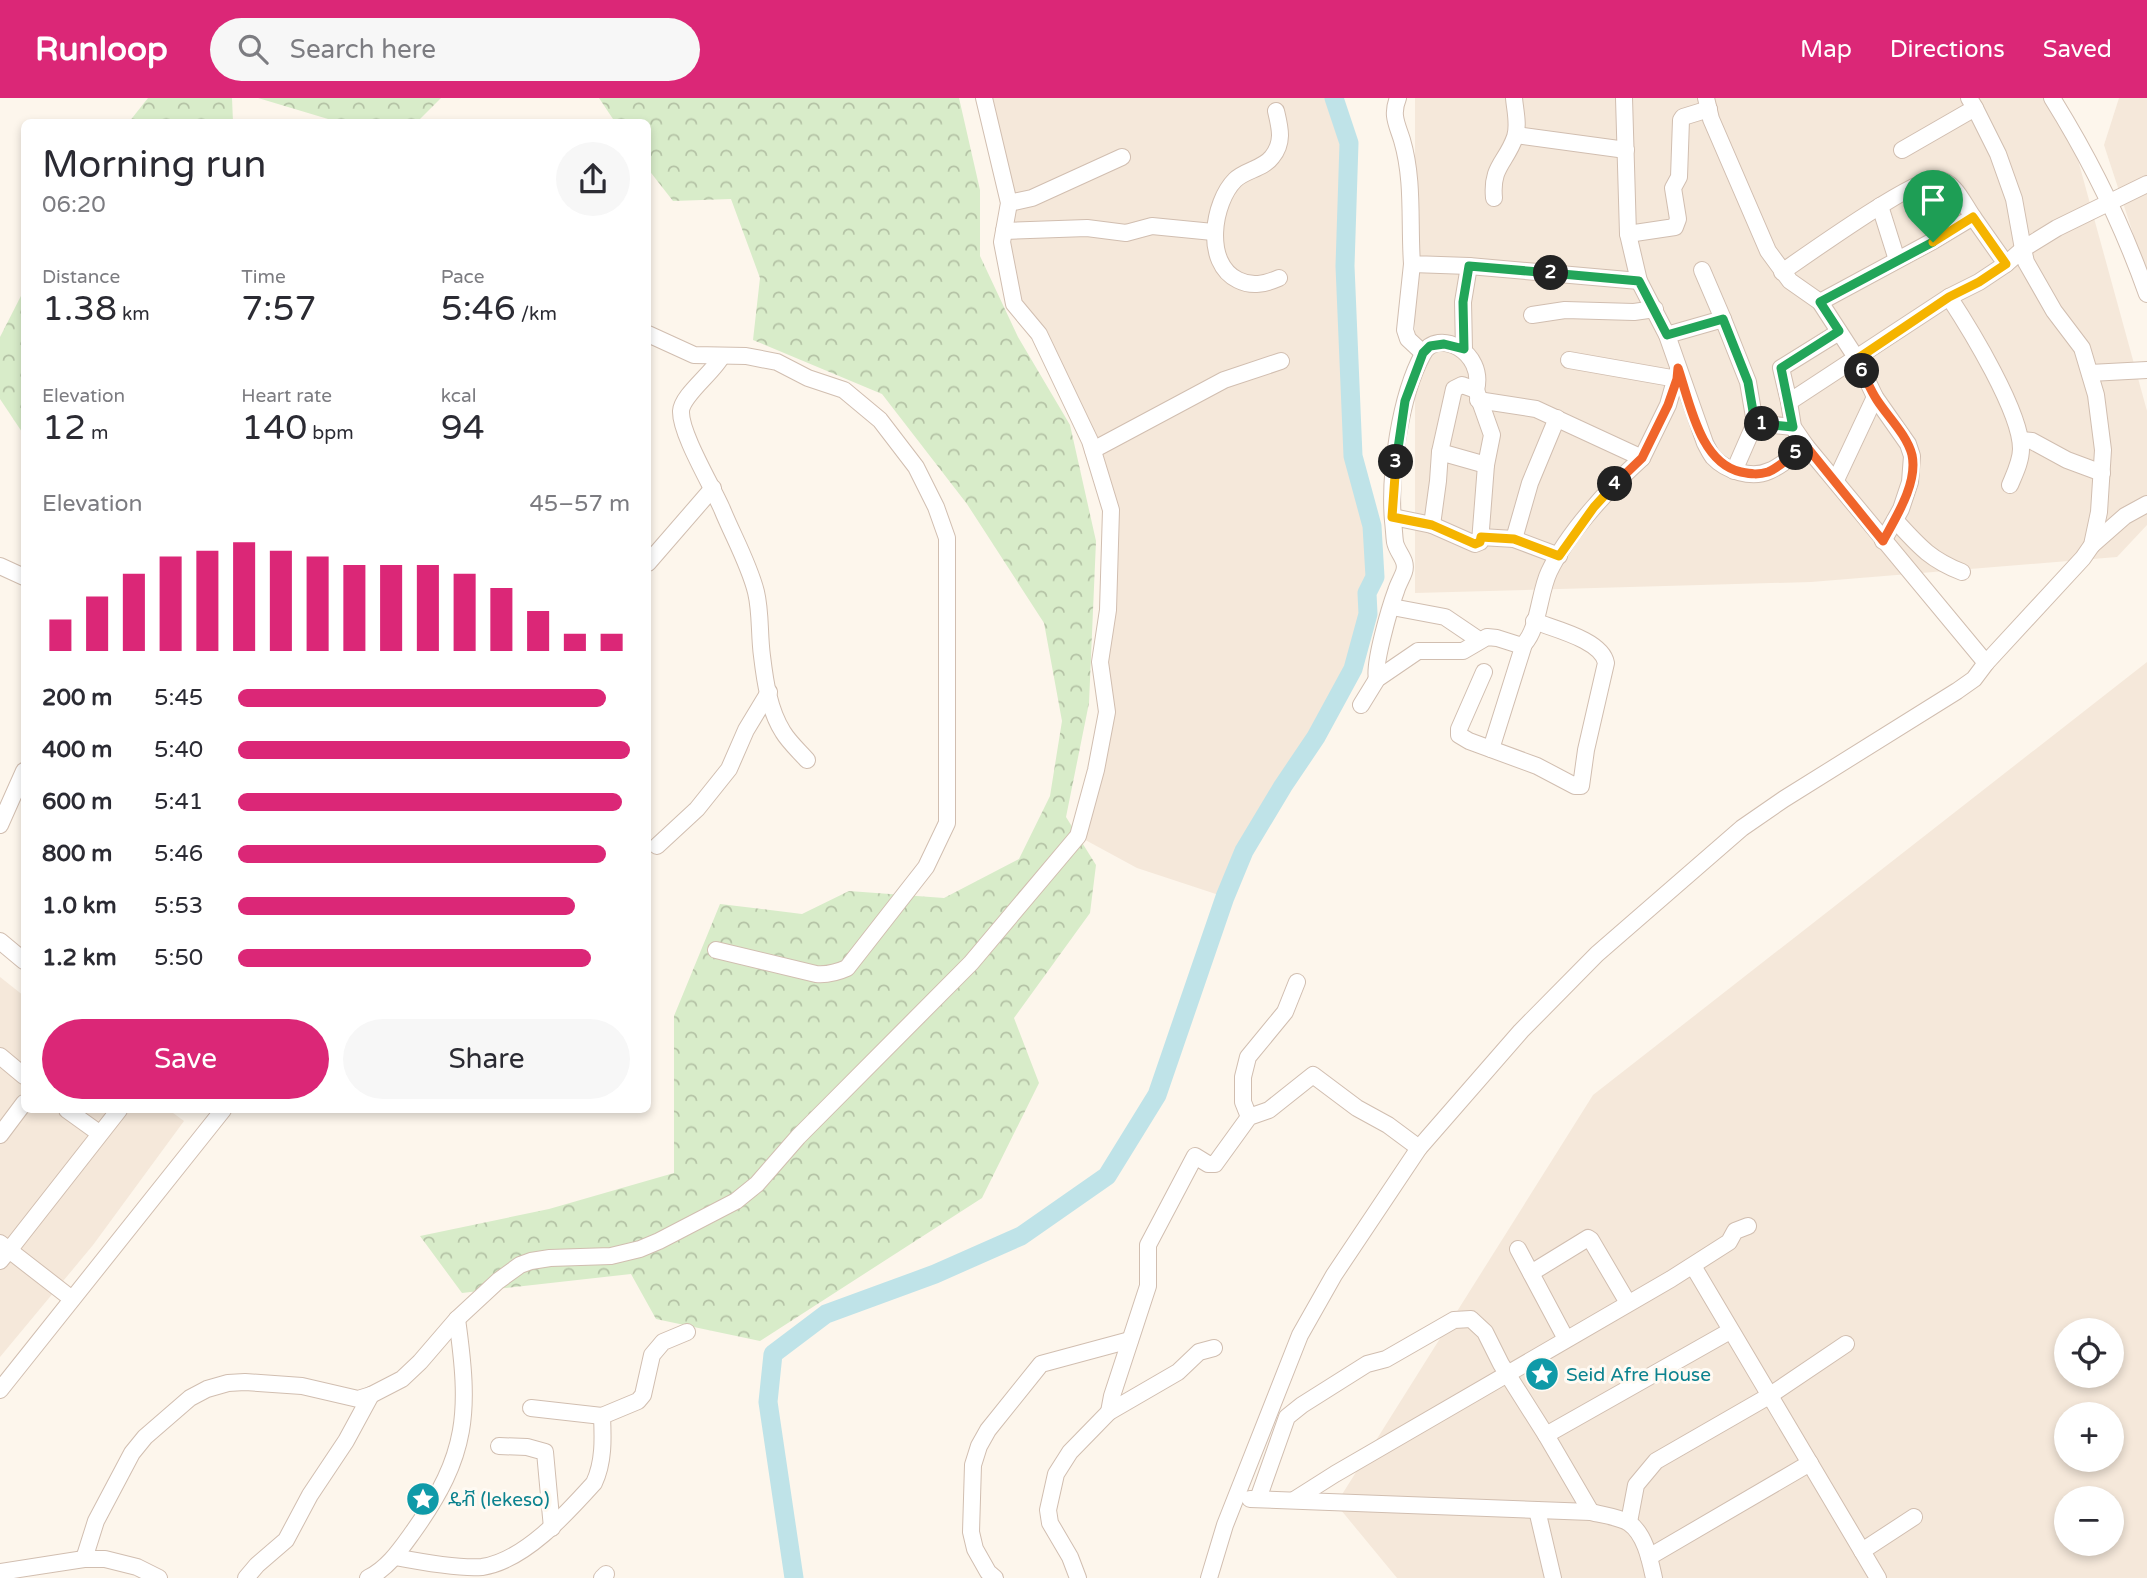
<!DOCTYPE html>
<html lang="en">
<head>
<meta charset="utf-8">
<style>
	body { margin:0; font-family:"Varela Round","Noto Sans Ethiopic",sans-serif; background:#f7f7f7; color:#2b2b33; height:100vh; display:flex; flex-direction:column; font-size:26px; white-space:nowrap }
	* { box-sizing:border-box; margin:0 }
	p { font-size:23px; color:#7c7c81 }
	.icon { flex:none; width:38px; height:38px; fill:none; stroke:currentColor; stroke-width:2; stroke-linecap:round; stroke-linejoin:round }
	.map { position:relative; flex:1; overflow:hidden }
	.drawer { position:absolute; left:21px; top:21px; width:630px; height:994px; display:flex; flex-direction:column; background:#fff; border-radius:10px; box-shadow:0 4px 10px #0003 }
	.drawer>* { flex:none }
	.buttons { position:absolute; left:2054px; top:1220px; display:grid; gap:14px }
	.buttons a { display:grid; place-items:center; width:70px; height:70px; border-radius:50%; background:#fff; box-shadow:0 4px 10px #0003; font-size:35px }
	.pin { position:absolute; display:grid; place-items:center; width:60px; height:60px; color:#fff; margin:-72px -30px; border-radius:50% 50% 50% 0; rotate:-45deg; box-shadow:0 0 7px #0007 }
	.pin .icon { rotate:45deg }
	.km { position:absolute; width:35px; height:35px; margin:-18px; border-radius:50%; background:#222; color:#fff; font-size:19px; line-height:35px; text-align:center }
	.round { display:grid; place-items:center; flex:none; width:74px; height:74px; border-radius:37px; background:#f7f7f7 }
	.headline { display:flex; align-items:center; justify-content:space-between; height:119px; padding:0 21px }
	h1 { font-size:38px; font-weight:600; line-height:52px }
	.figures { display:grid; grid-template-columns:repeat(3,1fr); gap:10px; height:119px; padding:7px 21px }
	.figures div { display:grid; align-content:center }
	.figures b { font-size:35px; font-weight:600 }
	.figures small { font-size:19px; font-weight:400 }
	.figures p { font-size:19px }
	.chart { height:196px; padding:14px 21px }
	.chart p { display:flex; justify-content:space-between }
	.chart svg { width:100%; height:126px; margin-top:7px; stroke:#db2777; stroke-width:6 }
	.cta { display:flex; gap:14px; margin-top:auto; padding:14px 21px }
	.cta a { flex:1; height:80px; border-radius:42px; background:#db2777; color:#fff; font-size:28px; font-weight:600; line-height:80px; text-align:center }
	.cta a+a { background:#f7f7f7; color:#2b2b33 }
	ul { padding:0 21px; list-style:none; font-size:23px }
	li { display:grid; grid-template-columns:112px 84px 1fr; align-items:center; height:52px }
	li i { height:18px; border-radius:9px; background:#db2777 }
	header { display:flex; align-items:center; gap:42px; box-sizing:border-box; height:98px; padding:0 35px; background:#db2777; color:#fff }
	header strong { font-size:33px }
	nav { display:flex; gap:38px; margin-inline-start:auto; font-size:24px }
	.search { width:490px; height:63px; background:#f7f7f7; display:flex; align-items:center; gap:18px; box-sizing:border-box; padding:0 24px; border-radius:38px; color:#7c7c81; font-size:26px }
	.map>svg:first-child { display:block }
</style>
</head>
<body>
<header>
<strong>Runloop</strong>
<div class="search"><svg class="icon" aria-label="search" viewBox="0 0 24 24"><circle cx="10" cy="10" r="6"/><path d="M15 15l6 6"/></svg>Search here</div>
<nav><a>Map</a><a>Directions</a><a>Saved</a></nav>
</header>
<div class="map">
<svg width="2147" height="1480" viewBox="0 0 2147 1480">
	<defs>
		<pattern id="forest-crowns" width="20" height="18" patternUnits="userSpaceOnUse" patternTransform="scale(1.75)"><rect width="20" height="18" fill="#d8ecc9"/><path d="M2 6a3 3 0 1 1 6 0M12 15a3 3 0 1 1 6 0" fill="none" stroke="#b4c2a5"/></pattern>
	</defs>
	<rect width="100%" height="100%" fill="#fdf6ec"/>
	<g fill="#f5e8da" fill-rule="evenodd">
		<path d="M 984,0 L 1333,0 L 1349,45 L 1345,168 L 1353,357 L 1372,428 L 1375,479 L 1367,495 L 1368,516 L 1353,571 L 1316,639 L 1283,688 L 1244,753 L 1225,799 L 1137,770 L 1078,738 L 1096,672 L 1111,412 L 1090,343 L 1014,206 L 1002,144 L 1008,93 Z"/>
		<path d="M 1415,0 L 2061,0 L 2147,313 L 2147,427 L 2117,459 L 1811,484 L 1415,495 Z"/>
		<path d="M 2119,0 L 2147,0 L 2147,178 L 2104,47 Z"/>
		<path d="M 2147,564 L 2147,1480 L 1397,1480 L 1336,1406 L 1593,997 ZM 2067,1232 L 2112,1232 L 2112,1278 L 2067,1278 ZM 2067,1316 L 2112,1316 L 2112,1362 L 2067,1362 ZM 2067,1400 L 2112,1400 L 2112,1446 L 2067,1446 Z"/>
		<path d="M 0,879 L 24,898 L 24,1012 L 169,1012 L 184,1023 L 93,1147 L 0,1259 Z"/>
	</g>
	<g fill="url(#forest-crowns)">
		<path d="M 148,0 L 232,0 L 233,24 L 129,24 Z"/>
		<path d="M 258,0 L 441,0 L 417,24 L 338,24 Z"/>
		<path d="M 599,0 L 959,0 L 980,92 L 980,158 L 1018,239 L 1070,327 L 1096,443 L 1089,605 L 1066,719 L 1096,767 L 1090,815 L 1014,920 L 1039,985 L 982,1100 L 760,1243 L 656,1221 L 631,1176 L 462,1195 L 420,1138 L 549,1111 L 674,1075 L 674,918 L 720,806 L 802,816 L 849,793 L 944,800 L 1019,761 L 1050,698 L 1062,623 L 1044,525 L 967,406 L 882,296 L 753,242 L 760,180 L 731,101 L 673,103 L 648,71 L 648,24 L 615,24 Z"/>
		<path d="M 24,192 L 24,337 L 0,301 L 0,239 Z"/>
	</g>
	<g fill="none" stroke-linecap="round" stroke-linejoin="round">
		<path stroke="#bfe3e8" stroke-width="19" d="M 794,1480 L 768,1304 L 773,1256 L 826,1216 L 935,1176 L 1021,1138 L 1107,1078 L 1157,997 L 1225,799 L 1244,753 L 1283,688 L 1316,639 L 1353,571 L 1368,516 L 1367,495 L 1375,479 L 1372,428 L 1353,358 L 1345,168 L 1349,45 L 1334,0"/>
		<g stroke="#d1beb0" stroke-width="18">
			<g id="minor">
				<path d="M 1398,0 C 1391,17 1397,26 1402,42 C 1414,83 1409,124 1412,166 L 1469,168 L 1639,183"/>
				<path d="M 1624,0 L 1628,136 L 1639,183 L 1667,237 L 1705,345 C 1707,349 1710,355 1713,359 C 1726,373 1752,381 1769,373 C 1782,368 1794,356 1806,348"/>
				<path d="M 1706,0 L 1711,21 L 1768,153 L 1790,183 L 1820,204 L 1857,261 L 1875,299 L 1908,346 L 1912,358 L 1910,384 L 1901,411 L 1883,443"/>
				<path d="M 2052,0 C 2090,61 2123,128 2147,196"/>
				<path d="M 1975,10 L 1998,56 L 2014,101 L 2023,151 L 2057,130 L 2147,86"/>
				<path d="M 1276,13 C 1280,30 1284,44 1272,59 C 1263,71 1245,72 1235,82 C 1213,104 1203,165 1238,182 C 1252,189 1265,186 1279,180"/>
				<path d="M 1516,37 L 1626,52"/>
				<path d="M 1902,52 L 1975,10 L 1969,0"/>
				<path d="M 1494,100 C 1491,68 1506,65 1515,39 C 1519,27 1515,12 1514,0"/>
				<path d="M 1009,105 L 1032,100 L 1122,59"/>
				<path d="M 1880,108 L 1897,162"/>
				<path d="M 1004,133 L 1087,130 L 1126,135 L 1152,128 L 1213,134"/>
				<path d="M 1628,136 L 1675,129 L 1678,121 L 1673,90 L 1679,79 L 1681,22 L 1683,19 L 1709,11"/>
				<path d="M 1412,166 L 1405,232 L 1408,241 L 1423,255"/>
				<path d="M 1702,172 L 1723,221"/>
				<path d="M 1782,174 C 1805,158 1916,79 1936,81 C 1955,83 1963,105 1973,119"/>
				<path d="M 1820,204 L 1933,143 L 1973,119 L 2006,166 L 1979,184 L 1949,199 C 1970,231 2021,314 2021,351 C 2021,363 2015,375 2010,387"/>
				<path d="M 1532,217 L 1565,212 L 1634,214 L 1655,211"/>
				<path d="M 648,236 L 694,257 L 746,258 L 777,264 L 808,280 L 844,292 L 880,322 L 916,369 L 936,409 L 947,440 L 947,725 L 926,769 L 847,870 C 836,875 828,877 816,876 L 716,852"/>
				<path d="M 1667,237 L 1723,221 L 1748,284 L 1755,325 L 1793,329"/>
				<path d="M 1464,251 L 1463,204 L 1469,168"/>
				<path d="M 722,258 C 713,275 682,297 681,313 C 680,335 712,388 722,411 C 733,438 749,466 756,494 C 761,515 759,536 762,558 C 765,583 769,612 783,634 C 789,644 799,653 807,662"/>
				<path d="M 1569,262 L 1677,281"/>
				<path d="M 2090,275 L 2147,272"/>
				<path d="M 1478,302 L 1536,311 L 1642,360 L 1668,307 L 1678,272"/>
				<path d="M 1789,304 L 1781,270 L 1839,234"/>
				<path d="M 2021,342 L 2032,343 L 2067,362 L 2102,375"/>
				<path d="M 1093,352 L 1224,282 L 1281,263"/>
				<path d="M 1734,373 L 1755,325"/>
				<path d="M 1836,382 L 1875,299"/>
				<path d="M 1393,419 L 1432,427 L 1475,446 L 1480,444 L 1486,367 L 1492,337 L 1476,292 L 1462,287 L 1454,291 L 1440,354"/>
				<path d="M 1895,422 C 1918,447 1929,461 1962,474"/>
				<path d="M 1432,427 L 1438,383 L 1440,354 L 1486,367"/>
				<path d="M 1481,439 L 1514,441 L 1559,458"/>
				<path d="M 1514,441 L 1530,385 L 1557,320"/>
				<path d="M 2092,447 L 2125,418 L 2147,406"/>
				<path d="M 648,465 L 713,390"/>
				<path d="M 0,468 L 24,479"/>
				<path d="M 1392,509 L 1445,519 L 1479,542"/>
				<path d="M 1986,565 L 2083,460 L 2092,447 L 2099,414 L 2103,352 L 2096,297 L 2082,250 L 2054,213 L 2026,164 L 2023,151 L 2006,166"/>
				<path d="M 1484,574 L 1459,631 L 1459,637 L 1469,643 L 1537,668 L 1575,688 L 1581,688 L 1586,652 L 1606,565 C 1602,542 1554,531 1534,523"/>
				<path d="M 1377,581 C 1373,567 1390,509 1396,493 C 1398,486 1402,480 1404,474 C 1408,462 1397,455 1395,444 C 1394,437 1394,430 1393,423 C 1389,376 1400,298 1423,256 C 1437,229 1486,254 1476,292"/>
				<path d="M 1361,607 L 1377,581 L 1418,553 L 1463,553 L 1487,539 L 1497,540 L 1519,547 L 1524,546 C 1539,530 1539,495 1549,474 C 1568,434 1609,390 1642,360"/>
				<path d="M 1491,651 L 1524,546"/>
				<path d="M 0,727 L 24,673"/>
				<path d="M 657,748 L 697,711 L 729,671 L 746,632 L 769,594"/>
				<path d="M 0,843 L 24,863"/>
				<path d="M 0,958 L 24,978"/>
				<path d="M 67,1012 L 99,1035"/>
				<path d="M 1249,1019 L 1243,1004 L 1243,979 L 1248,959 L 1285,914 L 1297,884"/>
				<path d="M 0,1037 L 24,1005"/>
				<path d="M 0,1145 L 9,1152 L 14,1146 L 119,1012"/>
				<path d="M 1518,1151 L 1566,1241"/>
				<path d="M 0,1163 L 9,1152 L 72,1201"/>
				<path d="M 1693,1168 L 1878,1480"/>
				<path d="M 1531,1175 L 1588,1140 L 1591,1142 L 1628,1205"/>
				<path d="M 0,1292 L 223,1012"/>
				<path d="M 531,1310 L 602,1318"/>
				<path d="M 1109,1314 L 1112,1298 L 1148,1188 L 1148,1147 L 1195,1058 L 1208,1066 L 1215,1066 L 1249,1019 L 1269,1012 L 1313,977 L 1357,1010 L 1388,1027 L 1419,1050"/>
				<path d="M 1546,1337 L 1730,1233"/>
				<path d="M 499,1348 L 527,1349 L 545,1354 L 552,1430"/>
				<path d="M 1250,1401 L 1591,1414 C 1602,1417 1620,1419 1629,1425 C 1645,1436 1650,1462 1654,1480"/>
				<path d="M 1258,1401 L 1287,1319 L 1302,1307 L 1367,1266 L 1386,1261 L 1454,1222 L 1471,1221 L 1485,1234 L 1501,1266 L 1546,1337 L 1591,1414"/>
				<path d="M 1294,1402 L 1335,1376 L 1671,1181 L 1729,1144 L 1735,1133 L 1748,1128"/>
				<path d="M 1537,1412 L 1553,1480"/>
				<path d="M 1629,1424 L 1636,1387 L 1656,1363 L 1769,1298 L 1846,1246"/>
				<path d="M 1862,1453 L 1914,1419"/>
				<path d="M 395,1459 C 416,1463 462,1471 482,1469 C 524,1463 567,1415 594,1385 C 604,1364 603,1340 602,1318 L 638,1303 L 643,1297 L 652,1257 L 663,1244 L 687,1234"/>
				<path d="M 1649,1459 L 1810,1365"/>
				<path d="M 84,1461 L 96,1423 L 132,1355 L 145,1339 L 190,1300 L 207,1291 L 228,1285 L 245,1284 L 302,1288 L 358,1301 L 371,1297 L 402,1281 L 420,1264 L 457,1221 L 498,1183 L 520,1167 L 531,1163 L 550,1160 L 611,1158 L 640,1151 L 659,1143 L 736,1103 L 757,1086 L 798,1039 L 971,865 L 1078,738 L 1096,672 L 1107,614 L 1100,564 L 1108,512 L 1111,412 L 1090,343 L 1039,236 L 1014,206 L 1002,144 L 1009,105 L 984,0"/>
				<path d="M 0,1474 L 84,1461 L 105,1461 L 137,1469 L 159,1480"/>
				<path d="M 246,1480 L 257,1467 L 286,1442 L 310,1397 L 346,1343 L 371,1297"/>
				<path d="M 368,1480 C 388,1470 400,1452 413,1434 C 469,1356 470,1314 457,1221"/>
				<path d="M 602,1480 L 606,1476"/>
				<path d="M 995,1480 L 988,1474 L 975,1451 L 971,1434 L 973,1367 L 979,1348 L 988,1332 L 1041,1266 L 1130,1242"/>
				<path d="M 1078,1480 L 1070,1459 L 1050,1425 L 1048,1412 L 1056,1376 L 1070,1354 L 1109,1314 L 1178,1274 L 1199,1254 L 1214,1250"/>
				<path d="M 1209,1480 L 1225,1427 L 1300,1237 L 1334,1177 L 1419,1050 L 1521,933 L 1597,856 L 1742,730 L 1784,701 L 1957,593 L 1974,581 L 1986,565 L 1806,348 L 1793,329 L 1789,304 L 1949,199"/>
			</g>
		</g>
		<use href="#minor" stroke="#fff" stroke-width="16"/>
	</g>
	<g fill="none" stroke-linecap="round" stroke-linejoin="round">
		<g stroke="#fff" stroke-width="14">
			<path id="split-1" d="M 1762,326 L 1793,329 L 1781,270 L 1839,233 L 1820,204 L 1933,144"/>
		</g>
		<g stroke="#fff" stroke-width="14">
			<path id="split-2" d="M 1551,175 L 1639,183 L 1667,237 L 1723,221 L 1748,284 L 1755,325 L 1762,326"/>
		</g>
		<g stroke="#fff" stroke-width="14">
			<path id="split-3" d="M 1396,364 L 1405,303 L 1423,255 L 1430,248 L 1444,246 L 1464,251 L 1463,204 L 1469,168 L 1551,175"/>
		</g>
		<g stroke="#fff" stroke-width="14">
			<path id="split-4" d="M 1396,364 L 1392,419 L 1432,427 L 1475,446 L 1480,444 L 1481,439 L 1514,441 L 1559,458 L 1594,409 L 1615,386"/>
		</g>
		<g stroke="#fff" stroke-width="14">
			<path id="split-5" d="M 1615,386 L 1642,360 L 1668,307 L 1677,281 L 1678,270 C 1690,305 1700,365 1741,374 C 1751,376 1758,377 1768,374 C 1778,370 1787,361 1796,355"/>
		</g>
		<g stroke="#fff" stroke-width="14">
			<path id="split-6" d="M 1796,355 L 1806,348 L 1883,443 C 1896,419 1918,385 1912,357 C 1907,337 1888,319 1877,302 C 1871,293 1867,283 1862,273"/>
		</g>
		<g stroke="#fff" stroke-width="14">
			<path id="split-7" d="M 1862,273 L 1857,261 L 1949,199 L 1979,184 L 2006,166 L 1973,119 L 1933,144"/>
		</g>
		<use href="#split-1" stroke="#22a559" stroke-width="9"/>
		<use href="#split-2" stroke="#22a559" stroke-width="9"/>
		<use href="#split-3" stroke="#22a559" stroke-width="9"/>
		<use href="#split-4" stroke="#f5b400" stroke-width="9"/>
		<use href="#split-5" stroke="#f0652b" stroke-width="9"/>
		<use href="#split-6" stroke="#f0652b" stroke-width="9"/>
		<use href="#split-7" stroke="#f5b400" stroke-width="9"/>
	</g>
	<defs>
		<g id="sight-disc" transform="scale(1.75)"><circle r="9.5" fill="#0f9aa8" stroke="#fffaf3"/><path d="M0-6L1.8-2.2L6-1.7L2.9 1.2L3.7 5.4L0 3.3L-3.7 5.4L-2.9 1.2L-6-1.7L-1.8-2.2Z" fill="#fff"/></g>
	</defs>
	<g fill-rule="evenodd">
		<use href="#sight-disc" x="1542" y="1276"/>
		<use href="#sight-disc" x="423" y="1401"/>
	</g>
	<g text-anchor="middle" stroke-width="6" stroke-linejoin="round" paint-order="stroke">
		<g font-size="19" fill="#0d838f" stroke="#fffaf3" text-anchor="start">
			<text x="1566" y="1283">Seid Afre House</text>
			<text x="448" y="1408">ዴቭ (lekeso)</text>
		</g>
	</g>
</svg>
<div class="buttons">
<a><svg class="icon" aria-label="locate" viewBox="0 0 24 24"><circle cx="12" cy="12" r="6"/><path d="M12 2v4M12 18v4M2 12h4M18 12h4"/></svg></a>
<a>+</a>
<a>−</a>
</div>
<div class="pin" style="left:1933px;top:144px;background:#1e9e55"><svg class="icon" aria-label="arrive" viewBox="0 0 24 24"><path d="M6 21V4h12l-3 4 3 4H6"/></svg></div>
<b class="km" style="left:1762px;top:326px">1</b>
<b class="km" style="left:1551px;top:175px">2</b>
<b class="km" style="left:1396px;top:364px">3</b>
<b class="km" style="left:1615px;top:386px">4</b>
<b class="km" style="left:1796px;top:355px">5</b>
<b class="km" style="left:1862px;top:273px">6</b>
<section class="drawer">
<div class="headline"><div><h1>Morning run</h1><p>06:20</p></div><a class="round"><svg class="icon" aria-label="share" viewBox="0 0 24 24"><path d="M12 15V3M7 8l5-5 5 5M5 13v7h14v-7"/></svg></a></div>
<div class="figures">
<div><p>Distance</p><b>1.38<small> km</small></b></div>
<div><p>Time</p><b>7:57</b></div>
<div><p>Pace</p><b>5:46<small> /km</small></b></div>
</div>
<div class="figures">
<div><p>Elevation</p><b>12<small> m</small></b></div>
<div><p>Heart rate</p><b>140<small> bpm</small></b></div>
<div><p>kcal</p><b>94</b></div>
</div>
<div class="chart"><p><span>Elevation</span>45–57 m</p>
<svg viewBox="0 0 160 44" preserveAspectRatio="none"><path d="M5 44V33M15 44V25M25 44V17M35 44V11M45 44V9M55 44V6M65 44V9M75 44V11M85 44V14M95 44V14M105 44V14M115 44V17M125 44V22M135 44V30M145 44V38M155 44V38"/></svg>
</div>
<ul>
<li><b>200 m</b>5:45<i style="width:94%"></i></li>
<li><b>400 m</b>5:40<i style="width:100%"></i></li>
<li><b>600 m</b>5:41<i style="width:98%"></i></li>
<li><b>800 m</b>5:46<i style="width:94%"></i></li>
<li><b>1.0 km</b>5:53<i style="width:86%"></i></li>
<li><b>1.2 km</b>5:50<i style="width:90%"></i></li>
</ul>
<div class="cta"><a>Save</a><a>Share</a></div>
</section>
</div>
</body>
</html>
